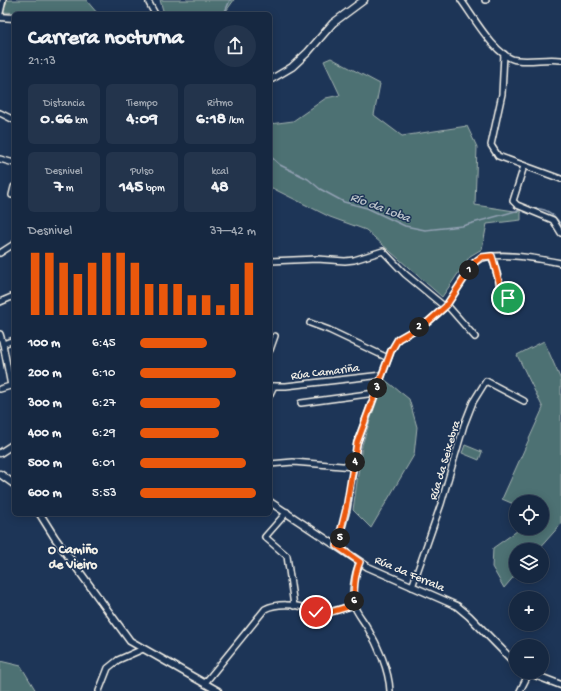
<!DOCTYPE html>
<html lang="es">
<head>
<meta charset="utf-8">
<style>
	body { margin:0; font-family:"Gochi Hand",sans-serif; background:#23344c; color:#f1f3f6; height:100vh; display:flex; flex-direction:column; font-size:15px; white-space:nowrap }
	* { box-sizing:border-box; margin:0 }
	p { font-size:13px; color:#9ea6b1 }
	.icon { flex:none; width:22px; height:22px; fill:none; stroke:currentColor; stroke-width:2; stroke-linecap:round; stroke-linejoin:round }
	.map { position:relative; flex:1; overflow:hidden }
	.side { position:absolute; left:12px; top:12px; width:260px; height:504px; display:flex; flex-direction:column; background:#162841; border-radius:6px; box-shadow:0 2px 10px #0003,0 0 0 1px #35445a }
	.side>* { flex:none }
	.controls { position:absolute; left:509px; top:495px; display:grid; gap:8px }
	.controls a { display:grid; place-items:center; width:40px; height:40px; border-radius:50%; background:#162841; box-shadow:0 2px 10px #0003,0 0 0 1px #35445a; font-size:20px }
	.pin { position:absolute; display:grid; place-items:center; width:34px; height:34px; color:#fff; margin:-17px; border:2px solid #fff; border-radius:50%; box-shadow:0 1px 4px #0007 }
	.km { position:absolute; width:20px; height:20px; margin:-10px; border-radius:50%; background:#222; color:#fff; font-size:11px; line-height:20px; text-align:center }
	.round { display:grid; place-items:center; flex:none; width:42px; height:42px; border-radius:21px; background:#23344c }
	.summary { display:flex; align-items:center; justify-content:space-between; height:68px; padding:0 16px }
	h1 { font-size:22px; font-weight:800; line-height:30px }
	.figures { display:grid; grid-template-columns:repeat(3,1fr); gap:6px; height:68px; padding:4px 16px }
	.figures div { display:grid; align-content:center; border-radius:6px; background:#23344c; text-align:center }
	.figures b { font-size:17px; font-weight:800 }
	.figures small { font-size:11px; font-weight:400 }
	.figures p { font-size:11px }
	.chart { height:112px; padding:8px 16px }
	.chart p { display:flex; justify-content:space-between }
	.chart svg { width:100%; height:72px; margin-top:4px; stroke:#ea580c; stroke-width:6 }
	ul { padding:0 16px; list-style:none; font-size:13px }
	li { display:grid; grid-template-columns:64px 48px 1fr; align-items:center; height:30px }
	li i { height:10px; border-radius:5px; background:#ea580c }
	.map>svg:first-child { display:block }
</style>
</head>
<body>
<div class="map">
<svg width="561" height="691" viewBox="0 0 561 691">
	<rect width="100%" height="100%" fill="#1d3557"/>
	<filter id="ink" filterUnits="userSpaceOnUse"><feTurbulence type="fractalNoise" baseFrequency=".025" numOctaves="2"/><feDisplacementMap in="SourceGraphic" scale="8" xChannelSelector="R" yChannelSelector="G"/><feConvolveMatrix kernelMatrix="1 2 1 2 8 2 1 2 1" color-interpolation-filters="sRGB"/></filter>
	<g filter="url(#ink)">
		<g fill="#4e7173" stroke="#a1b1ae">
			<path d="M 7,0 L 86,0 L 98,14 L 42,14 L 39,11 L 36,14 L 3,12 Z"/>
			<path d="M 160,0 L 234,0 L 224,14 L 164,14 Z"/>
			<path d="M 331,58 L 380,84 L 374,115 L 402,136 L 467,126 L 477,147 L 475,205 L 521,212 L 521,220 L 487,224 L 482,249 L 470,256 L 442,297 L 366,230 L 330,217 L 270,187 L 270,124 L 293,121 L 326,98 L 340,95 L 324,61 Z"/>
			<path d="M 544,341 L 561,380 L 561,524 L 538,550 L 516,550 L 516,574 L 504,588 L 492,567 L 493,548 L 517,531 L 517,528 L 542,528 L 542,502 L 516,502 L 516,505 L 502,499 L 543,408 L 517,355 Z"/>
			<path d="M 384,379 L 409,399 L 417,427 L 414,455 L 371,528 L 353,510 L 362,445 Z"/>
			<path d="M 465,445 L 482,452 L 479,460 L 462,453 Z"/>
			<path d="M 0,661 L 21,666 L 36,691 L 0,691 Z"/>
		</g>
		<g fill="none" stroke-linecap="round" stroke-linejoin="round">
			<g stroke="#92a1b3" stroke-width="1.5">
				<path d="M 224,14 L 230,0"/>
				<path d="M 270,156 L 280,165 L 308,179 L 320,189 L 344,202 L 367,208 L 405,226 L 425,230 L 462,226 L 523,209"/>
				<path d="M 530,208 C 545,208 553,212 561,225"/>
			</g>
			<g stroke="#f4f1e8" stroke-width="8">
				<g id="minor">
					<path d="M 461,0 C 473,16 496,58 517,60 C 532,62 546,58 561,60"/>
					<path d="M 485,0 L 486,0"/>
					<path d="M 149,3 L 155,14"/>
					<path d="M 0,13 L 3,0"/>
					<path d="M 504,54 L 502,94 L 491,145 L 498,156 L 561,179"/>
					<path d="M 0,113 L 14,120"/>
					<path d="M 0,159 L 14,163"/>
					<path d="M 524,166 L 513,201 L 517,205 L 553,220 L 561,233"/>
					<path d="M 12,195 L 14,187"/>
					<path d="M 0,253 L 14,244"/>
					<path d="M 492,256 L 503,296 L 508,299"/>
					<path d="M 270,261 L 317,259 L 345,261 L 354,260 L 383,251 L 405,274 L 445,307"/>
					<path d="M 0,302 L 14,296"/>
					<path d="M 447,305 L 475,337"/>
					<path d="M 310,323 L 329,330 L 388,358"/>
					<path d="M 0,334 L 3,344 L 14,340"/>
					<path d="M 3,344 L 11,386"/>
					<path d="M 270,350 L 275,336"/>
					<path d="M 270,386 L 286,386 L 382,375"/>
					<path d="M 0,389 L 14,385"/>
					<path d="M 270,394 L 274,386"/>
					<path d="M 301,403 L 375,393"/>
					<path d="M 270,464 L 293,462 L 354,467"/>
					<path d="M 287,512 L 265,537 L 287,556 L 294,606"/>
					<path d="M 337,546 L 347,509 L 357,443 L 391,351 L 398,339 L 428,322 L 446,306 L 475,262 C 490,249 541,259 561,263"/>
					<path d="M 360,562 C 355,573 351,593 354,605 C 356,612 363,620 367,627 C 378,645 389,670 390,691"/>
					<path d="M 412,587 L 441,504 L 464,425 L 473,402 L 486,381 L 524,401"/>
					<path d="M 205,683 L 265,609 C 277,603 296,604 308,609 C 311,610 314,612 317,612 C 329,614 343,608 354,605"/>
					<path d="M 99,691 L 108,668 L 118,660 L 143,649"/>
					<path d="M 520,691 L 529,673"/>
				</g>
			</g>
			<g stroke="#f4f1e8" stroke-width="9">
				<g id="tertiary">
					<path d="M 0,17 L 14,18"/>
					<path d="M 270,80 L 292,67 L 308,52 L 333,23 L 364,0"/>
					<path d="M 0,453 L 14,444"/>
					<path d="M 0,474 L 14,484"/>
					<path d="M 270,502 L 368,567 L 457,606 L 469,616 L 516,664"/>
					<path d="M 40,514 L 55,538 L 130,641 L 218,691"/>
					<path d="M 527,672 L 561,685"/>
				</g>
			</g>
			<use href="#minor" stroke="#1d3557" stroke-width="5"/>
			<use href="#tertiary" stroke="#1d3557" stroke-width="6"/>
		</g>
	</g>
	<g fill="none" stroke-linecap="round" stroke-linejoin="round" filter="url(#ink)">
		<g stroke="#fff" stroke-width="8">
			<path id="route" d="M 316,612 L 331,612 L 354,605 C 354,591 354,575 360,562 L 337,546 L 346,509 L 357,443 L 391,351 L 398,339 L 428,322 L 446,306 L 475,262 L 481,257 L 492,256 L 503,296 L 508,298"/>
		</g>
		<use href="#route" stroke="#ea580c" stroke-width="5"/>
	</g>
	<g text-anchor="middle" stroke-width="3" stroke-linejoin="round" paint-order="stroke">
		<g font-size="12" fill="#f4f1e8" stroke="#1d3557">
			<text transform="translate(325 371) rotate(-7)" y="4">Rúa Camariña</text>
			<text transform="translate(444 460) rotate(-73)" y="4">Rúa da Seixebra</text>
			<text transform="translate(410 573) rotate(23)" y="4">Rúa da Ferrala</text>
		</g>
		<g font-size="13" font-style="italic" fill="#bbc2c9" stroke="#1d3557">
			<text transform="translate(381 206) rotate(21)" y="5">Río da Loba</text>
		</g>
		<g font-size="13" font-weight="bold" fill="#f4f1e8" stroke="#1d3557">
			<text x="73" y="553">O Camiño<tspan x="73" dy="15">de Vieiro</tspan></text>
		</g>
	</g>
</svg>
<div class="controls">
<a><svg class="icon" aria-label="locate" viewBox="0 0 24 24"><circle cx="12" cy="12" r="6"/><path d="M12 2v4M12 18v4M2 12h4M18 12h4"/></svg></a>
<a><svg class="icon" aria-label="layers" viewBox="0 0 24 24"><path d="M12 4l9 5-9 5-9-5zM3 14l9 5 9-5"/></svg></a>
<a>+</a>
<a>−</a>
</div>
<div class="pin" style="left:508px;top:298px;background:#1e9e55"><svg class="icon" aria-label="arrive" viewBox="0 0 24 24"><path d="M6 21V4h12l-3 4 3 4H6"/></svg></div>
<div class="pin" style="left:316px;top:612px;background:#d93025"><svg class="icon" aria-label="check" viewBox="0 0 24 24"><path d="M5 12l5 5 9-10"/></svg></div>
<b class="km" style="left:469px;top:270px">1</b>
<b class="km" style="left:419px;top:327px">2</b>
<b class="km" style="left:377px;top:388px">3</b>
<b class="km" style="left:355px;top:462px">4</b>
<b class="km" style="left:340px;top:538px">5</b>
<b class="km" style="left:354px;top:601px">6</b>
<section class="side">
<div class="summary"><div><h1>Carrera nocturna</h1><p>21:13</p></div><a class="round"><svg class="icon" aria-label="share" viewBox="0 0 24 24"><path d="M12 15V3M7 8l5-5 5 5M5 13v7h14v-7"/></svg></a></div>
<div class="figures">
<div><p>Distancia</p><b>0.66<small> km</small></b></div>
<div><p>Tiempo</p><b>4:09</b></div>
<div><p>Ritmo</p><b>6:18<small> /km</small></b></div>
</div>
<div class="figures">
<div><p>Desnivel</p><b>7<small> m</small></b></div>
<div><p>Pulso</p><b>145<small> bpm</small></b></div>
<div><p>kcal</p><b>48</b></div>
</div>
<div class="chart"><p><span>Desnivel</span>37–42 m</p>
<svg viewBox="0 0 160 44" preserveAspectRatio="none"><path d="M5 44V6M15 44V6M25 44V12M35 44V19M45 44V12M55 44V6M65 44V6M75 44V12M85 44V25M95 44V25M105 44V25M115 44V32M125 44V32M135 44V38M145 44V25M155 44V12"/></svg>
</div>
<ul>
<li><b>100 m</b>6:45<i style="width:58%"></i></li>
<li><b>200 m</b>6:10<i style="width:83%"></i></li>
<li><b>300 m</b>6:27<i style="width:69%"></i></li>
<li><b>400 m</b>6:29<i style="width:68%"></i></li>
<li><b>500 m</b>6:01<i style="width:91%"></i></li>
<li><b>600 m</b>5:53<i style="width:100%"></i></li>
</ul>
</section>
</div>
</body>
</html>
